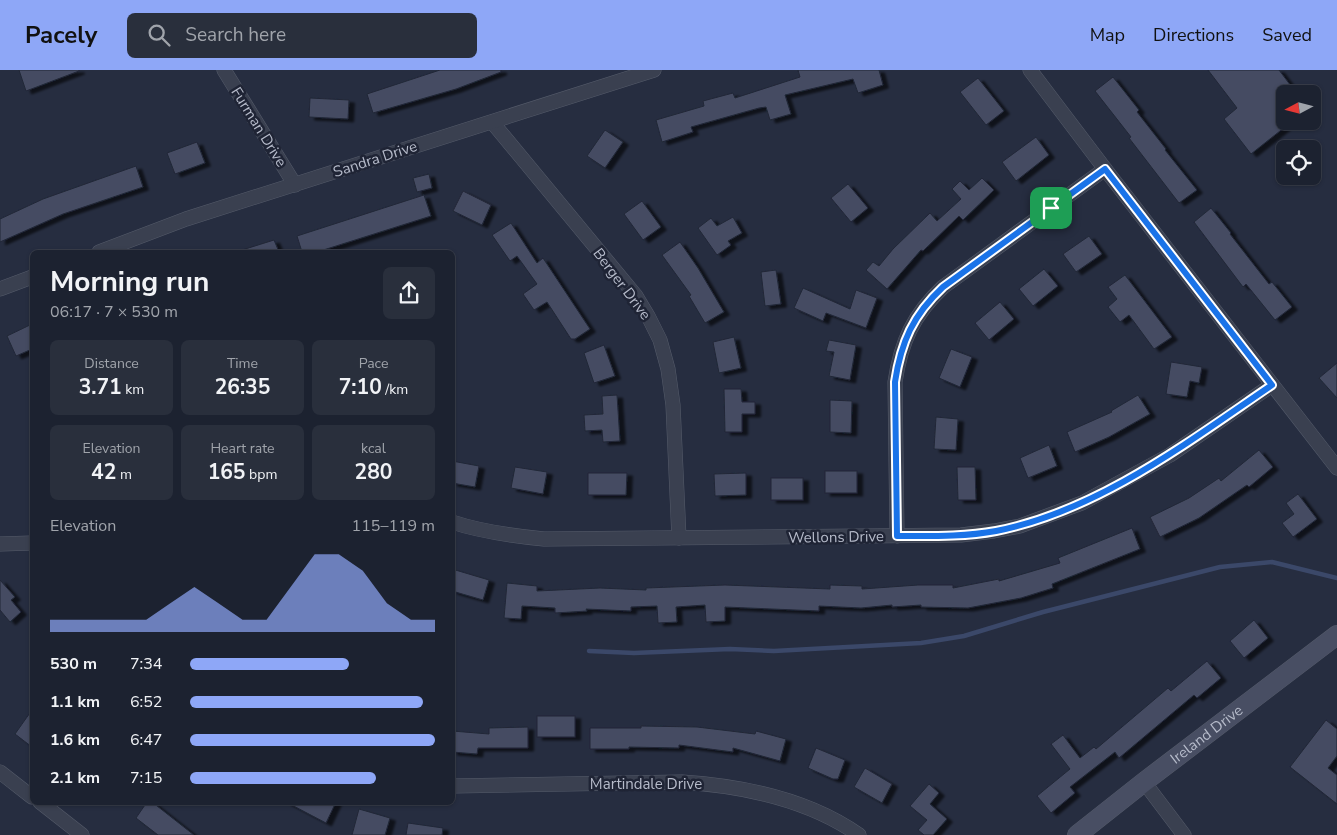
<!DOCTYPE html>
<html lang="en">
<head>
<meta charset="utf-8">
<style>
	body { margin:0; font-family:"Nunito Sans",sans-serif; background:#292f3c; color:#f1f3f6; height:100vh; display:flex; flex-direction:column; font-size:19px; white-space:nowrap }
	* { box-sizing:border-box; margin:0 }
	p { font-size:16px; color:#a0a4ab }
	.icon { flex:none; width:28px; height:28px; fill:none; stroke:currentColor; stroke-width:2; stroke-linecap:round; stroke-linejoin:round }
	.map { position:relative; flex:1; overflow:hidden }
	.panel { position:absolute; left:30px; top:180px; width:425px; height:555px; display:flex; flex-direction:column; background:#1c2230; border-radius:8px; box-shadow:0 1px 4px #0004,0 0 0 1px #3a3f4c }
	.panel>* { flex:none }
	.needle { width:32px; rotate:263deg }
	.tools { position:absolute; left:1276px; top:15px; display:grid; gap:10px }
	.tools a { display:grid; place-items:center; width:45px; height:45px; border-radius:8px; background:#1c2230; box-shadow:0 1px 4px #0004,0 0 0 1px #3a3f4c; font-size:25px }
	.pin { position:absolute; display:grid; place-items:center; width:42px; height:42px; color:#fff; margin:-21px; border-radius:10px; box-shadow:0 2px 8px #0006 }
	.round { display:grid; place-items:center; flex:none; width:52px; height:52px; border-radius:8px; background:#292f3c }
	.headline { display:flex; align-items:center; justify-content:space-between; height:85px; padding:0 20px }
	h1 { font-size:28px; font-weight:700; line-height:38px }
	.metrics { display:grid; grid-template-columns:repeat(3,1fr); gap:8px; height:85px; padding:5px 20px }
	.metrics div { display:grid; align-content:center; border-radius:8px; background:#292f3c; text-align:center }
	.metrics b { font-size:21px; font-weight:700 }
	.metrics small { font-size:14px; font-weight:400 }
	.metrics p { font-size:14px }
	.chart { height:140px; padding:10px 20px }
	.chart p { display:flex; justify-content:space-between }
	.chart svg { width:100%; height:90px; margin-top:5px; fill:#8ea7f7; opacity:.7 }
	ul { padding:0 20px; list-style:none; font-size:16px }
	li { display:grid; grid-template-columns:80px 60px 1fr; align-items:center; height:38px }
	li i { height:12px; border-radius:6px; background:#8ea7f7 }
	header { display:flex; align-items:center; gap:30px; box-sizing:border-box; height:70px; padding:0 25px; background:#8ea7f7; color:#111 }
	header strong { font-size:24px }
	nav { display:flex; gap:28px; margin-inline-start:auto; font-size:18px }
	.search { width:350px; height:45px; background:#292f3c; display:flex; align-items:center; gap:12px; box-sizing:border-box; padding:0 18px; border-radius:8px; color:#a0a4ab; font-size:19px }
	.map>svg:first-child { display:block }
</style>
</head>
<body>
<header>
<strong>Pacely</strong>
<div class="search"><svg class="icon" aria-label="search" viewBox="0 0 24 24"><circle cx="10" cy="10" r="6"/><path d="M15 15l6 6"/></svg>Search here</div>
<nav><a>Map</a><a>Directions</a><a>Saved</a></nav>
</header>
<div class="map">
<svg width="1337" height="765" viewBox="0 0 1337 765">
	<defs>
		<filter id="shadow"><feDropShadow dx="5.5" dy="3" stdDeviation="1" flood-color="#0009"/></filter>
	</defs>
	<rect width="100%" height="100%" fill="#262d40"/>
	<g fill="none" stroke-linecap="round" stroke-linejoin="round">
		<path stroke="#3b4869" stroke-width="4.5" d="M 589,581 L 634,583 L 730,579 L 774,581 L 921,573 L 964,566 L 1043,542 L 1220,497 L 1272,492 L 1337,508"/>
	</g>
	<g fill="#454c62" stroke="#212737" filter="url(#shadow)">
		<path d="M 19,0 L 79,0 L 79,1 L 26,21 Z"/>
		<path d="M 440,0 L 501,0 L 501,2 L 456,19 L 373,43 L 367,24 Z"/>
		<path d="M 798,0 L 879,0 L 883,15 L 858,23 L 853,9 L 785,25 L 791,44 L 770,50 L 766,37 L 759,38 L 691,57 L 693,62 L 662,72 L 656,50 L 704,36 L 703,31 L 733,23 L 735,28 L 800,7 Z"/>
		<path d="M 1208,0 L 1279,0 L 1297,24 L 1285,24 L 1285,57 L 1251,84 L 1224,49 L 1237,38 Z"/>
		<path d="M 1113,7 L 1139,40 L 1137,42 L 1166,79 L 1165,80 L 1197,120 L 1179,133 L 1129,68 L 1131,67 L 1095,21 Z"/>
		<path d="M 978,8 L 1004,41 L 986,55 L 960,22 Z"/>
		<path d="M 310,28 L 349,30 L 348,49 L 309,47 Z"/>
		<path d="M 605,60 L 623,72 L 605,98 L 587,86 Z"/>
		<path d="M 1036,67 L 1049,85 L 1016,111 L 1002,92 Z"/>
		<path d="M 197,72 L 205,93 L 175,104 L 167,83 Z"/>
		<path d="M 136,96 L 143,117 L 63,144 L 0,172 L 0,149 L 43,129 Z"/>
		<path d="M 429,104 L 432,118 L 417,122 L 413,108 Z"/>
		<path d="M 982,108 L 994,120 L 963,150 L 959,146 L 923,181 L 921,180 L 887,219 L 866,200 L 873,192 L 879,196 L 893,179 L 930,143 L 937,151 L 961,129 L 952,119 L 960,111 L 969,120 Z"/>
		<path d="M 848,114 L 868,138 L 851,152 L 831,128 Z"/>
		<path d="M 463,121 L 491,135 L 482,155 L 453,141 Z"/>
		<path d="M 424,125 L 431,146 L 317,182 L 302,182 L 297,166 Z"/>
		<path d="M 642,131 L 661,157 L 643,170 L 624,144 Z"/>
		<path d="M 1211,138 L 1231,163 L 1230,164 L 1269,214 L 1272,212 L 1292,237 L 1275,250 L 1246,214 L 1243,217 L 1194,152 Z"/>
		<path d="M 733,147 L 742,163 L 728,171 L 731,175 L 717,185 L 698,158 L 711,148 L 717,156 Z"/>
		<path d="M 511,153 L 537,193 L 543,188 L 590,259 L 575,269 L 571,269 L 547,232 L 534,240 L 523,224 L 537,214 L 517,186 L 510,191 L 492,165 Z"/>
		<path d="M 1089,166 L 1102,184 L 1076,202 L 1063,184 Z"/>
		<path d="M 274,170 L 279,182 L 242,182 L 242,180 Z"/>
		<path d="M 680,172 L 698,198 L 724,242 L 705,253 L 689,226 L 691,225 L 662,185 Z"/>
		<path d="M 1044,199 L 1058,216 L 1033,236 L 1019,219 Z"/>
		<path d="M 776,200 L 781,234 L 765,236 L 761,202 Z"/>
		<path d="M 1125,205 L 1172,267 L 1154,279 L 1129,245 L 1120,252 L 1108,237 L 1117,229 L 1108,217 Z"/>
		<path d="M 803,218 L 850,239 L 856,220 L 877,228 L 866,258 L 826,243 L 823,251 L 794,238 Z"/>
		<path d="M 1000,232 L 1014,249 L 989,270 L 975,253 Z"/>
		<path d="M 32,254 L 32,279 L 16,286 L 7,266 Z"/>
		<path d="M 734,267 L 741,298 L 719,303 L 713,272 Z"/>
		<path d="M 829,270 L 856,275 L 850,310 L 829,306 L 834,282 L 826,281 Z"/>
		<path d="M 604,275 L 615,306 L 594,313 L 584,283 Z"/>
		<path d="M 951,279 L 972,287 L 960,317 L 939,308 Z"/>
		<path d="M 1171,292 L 1202,297 L 1199,313 L 1190,311 L 1187,327 L 1166,324 Z"/>
		<path d="M 1337,293 L 1337,328 L 1319,308 Z"/>
		<path d="M 724,319 L 741,319 L 742,332 L 755,332 L 755,344 L 742,344 L 742,362 L 725,362 Z"/>
		<path d="M 617,325 L 620,371 L 603,372 L 602,360 L 585,361 L 584,345 L 603,344 L 602,326 Z"/>
		<path d="M 1138,325 L 1150,344 L 1109,367 L 1075,382 L 1067,362 L 1112,342 L 1111,341 Z"/>
		<path d="M 830,330 L 852,331 L 851,363 L 830,362 Z"/>
		<path d="M 936,347 L 958,349 L 956,380 L 934,379 Z"/>
		<path d="M 1049,375 L 1057,396 L 1028,408 L 1020,388 Z"/>
		<path d="M 1259,380 L 1273,397 L 1249,417 L 1247,415 L 1199,448 L 1160,467 L 1150,447 L 1189,428 L 1219,408 L 1221,411 Z"/>
		<path d="M 452,391 L 479,396 L 475,417 L 452,413 Z"/>
		<path d="M 515,397 L 547,402 L 543,424 L 511,418 Z"/>
		<path d="M 957,397 L 975,397 L 976,430 L 958,430 Z"/>
		<rect x="825" y="401" width="32" height="22"/>
		<path d="M 588,403 L 627,403 L 626,425 L 588,425 Z"/>
		<path d="M 746,403 L 746,425 L 715,426 L 714,404 Z"/>
		<rect x="771" y="408" width="32" height="22"/>
		<path d="M 1298,424 L 1317,449 L 1293,467 L 1282,453 L 1294,444 L 1286,433 Z"/>
		<path d="M 1132,458 L 1140,479 L 1052,514 L 1053,518 L 1021,528 L 968,538 L 921,537 L 921,535 L 892,537 L 892,535 L 861,538 L 819,536 L 819,541 L 725,537 L 725,551 L 706,552 L 705,535 L 676,537 L 677,552 L 658,553 L 657,536 L 631,537 L 631,541 L 586,539 L 587,541 L 555,543 L 555,538 L 522,536 L 521,549 L 504,548 L 507,513 L 537,516 L 537,521 L 600,518 L 646,520 L 646,518 L 725,515 L 830,519 L 830,515 L 862,516 L 862,519 L 918,515 L 953,515 L 953,518 L 999,509 L 999,511 L 1060,493 L 1058,488 Z"/>
		<path d="M 452,499 L 489,510 L 483,530 L 452,521 Z"/>
		<path d="M 0,510 L 15,527 L 11,530 L 21,542 L 10,552 L 0,540 Z"/>
		<path d="M 1254,550 L 1268,568 L 1244,588 L 1230,571 Z"/>
		<path d="M 1207,591 L 1221,608 L 1197,628 L 1194,625 L 1119,688 L 1115,682 L 1070,717 L 1075,723 L 1051,743 L 1037,726 L 1070,699 L 1051,674 L 1063,665 L 1080,688 L 1094,677 L 1096,679 L 1168,618 L 1171,621 Z"/>
		<path d="M 32,640 L 32,677 L 15,664 Z"/>
		<rect x="537" y="646" width="38" height="21"/>
		<path d="M 1326,650 L 1337,659 L 1337,686 L 1328,698 L 1337,705 L 1337,734 L 1290,697 Z"/>
		<path d="M 641,656 L 697,657 L 755,664 L 756,661 L 786,669 L 780,691 L 733,678 L 733,682 L 679,675 L 679,678 L 629,677 L 629,679 L 590,679 L 590,658 L 641,658 Z"/>
		<path d="M 528,657 L 528,678 L 478,678 L 477,684 L 452,682 L 452,661 L 489,664 L 489,658 Z"/>
		<path d="M 816,678 L 845,690 L 838,709 L 833,709 L 808,698 Z"/>
		<path d="M 865,698 L 892,714 L 882,733 L 854,717 Z"/>
		<path d="M 929,714 L 939,723 L 930,734 L 947,749 L 933,765 L 924,765 L 918,760 L 927,750 L 910,736 Z"/>
		<path d="M 147,732 L 152,732 L 194,765 L 158,765 L 136,748 Z"/>
		<path d="M 286,732 L 336,732 L 326,753 Z"/>
		<path d="M 359,739 L 390,748 L 385,765 L 352,765 Z"/>
		<path d="M 408,753 L 443,758 L 442,765 L 406,765 Z"/>
	</g>
	<g fill="none" stroke-linecap="round" stroke-linejoin="round">
		<g stroke="#555b6a" stroke-width="15">
			<g id="minor">
				<path d="M 224,0 L 295,115"/>
				<path d="M 1030,0 L 1105,99 L 1337,398"/>
				<path d="M 492,52 L 636,226 L 648,246 L 660,270 L 668,299 L 673,335 L 679,468"/>
				<path d="M 99,182 L 186,149 L 654,0"/>
				<path d="M 0,219 L 32,207"/>
				<path d="M 452,452 C 482,462 513,466 544,469 L 961,465 L 994,461 L 1020,456 L 1082,433 L 1170,385 L 1272,315"/>
				<path d="M 897,466 L 895,312 C 901,272 913,245 943,217 L 1105,99"/>
				<path d="M 0,474 L 32,473"/>
				<path d="M 0,702 L 32,727"/>
				<path d="M 1144,712 L 1184,765"/>
				<path d="M 452,716 L 682,712 C 743,716 808,729 859,765"/>
				<path d="M 40,732 L 82,765"/>
			</g>
		</g>
		<g stroke="#555b6a" stroke-width="20">
			<g id="secondary">
				<path id="s1" d="M 1077,765 L 1144,712 L 1337,565"/>
			</g>
		</g>
		<use href="#minor" stroke="#3a4050" stroke-width="14"/>
		<use href="#secondary" stroke="#484e63" stroke-width="19"/>
	</g>
	<g fill="none" stroke-linecap="round" stroke-linejoin="round">
		<g stroke="#fff" stroke-width="10">
			<path id="route" d="M 1105,99 L 1272,315 C 1188,372 1098,441 996,461 C 964,467 930,466 897,466 L 895,312 C 901,272 913,245 943,217 Z"/>
		</g>
		<use href="#route" stroke="#1a73e8" stroke-width="6"/>
	</g>
	<g text-anchor="middle" stroke-width="5" stroke-linejoin="round" paint-order="stroke">
		<g font-size="15" fill="#b6bbca" stroke="#1f2435">
			<text transform="translate(259 57) rotate(58)" y="5">Furman Drive</text>
			<text transform="translate(375 89) rotate(-18)" y="5">Sandra Drive</text>
			<text transform="translate(622 214) rotate(53)" y="5">Berger Drive</text>
			<text transform="translate(836 467) rotate(-1)" y="5">Wellons Drive</text>
			<text dy="5" stroke="none"><textPath href="#s1" startOffset="164">Ireland Drive</textPath></text>
			<text x="646" y="719">Martindale Drive</text>
		</g>
	</g>
</svg>
<div class="tools">
<a><svg class="needle" viewBox="-14 -14 28 28"><path d="M0-13l5 13h-10z" fill="#e53935"/><path d="M0 13l5-13h-10z" fill="#a0a4ab"/></svg></a>
<a><svg class="icon" aria-label="locate" viewBox="0 0 24 24"><circle cx="12" cy="12" r="6"/><path d="M12 2v4M12 18v4M2 12h4M18 12h4"/></svg></a>
</div>
<div class="pin" style="left:1051px;top:138px;background:#1e9e55"><svg class="icon" aria-label="arrive" viewBox="0 0 24 24"><path d="M6 21V4h12l-3 4 3 4H6"/></svg></div>
<section class="panel">
<div class="headline"><div><h1>Morning run</h1><p>06:17 · 7 × 530 m</p></div><a class="round"><svg class="icon" aria-label="share" viewBox="0 0 24 24"><path d="M12 15V3M7 8l5-5 5 5M5 13v7h14v-7"/></svg></a></div>
<div class="metrics">
<div><p>Distance</p><b>3.71<small> km</small></b></div>
<div><p>Time</p><b>26:35</b></div>
<div><p>Pace</p><b>7:10<small> /km</small></b></div>
</div>
<div class="metrics">
<div><p>Elevation</p><b>42<small> m</small></b></div>
<div><p>Heart rate</p><b>165<small> bpm</small></b></div>
<div><p>kcal</p><b>280</b></div>
</div>
<div class="chart"><p><span>Elevation</span>115–119 m</p>
<svg viewBox="0 0 160 44" preserveAspectRatio="none"><path d="M0 44V38L10 38L20 38L30 38L40 38L50 30L60 22L70 30L80 38L90 38L100 22L110 6L120 6L130 14L140 30L150 38L160 38V44z"/></svg>
</div>
<ul>
<li><b>530 m</b>7:34<i style="width:65%"></i></li>
<li><b>1.1 km</b>6:52<i style="width:95%"></i></li>
<li><b>1.6 km</b>6:47<i style="width:100%"></i></li>
<li><b>2.1 km</b>7:15<i style="width:76%"></i></li>
</ul>
</section>
</div>
</body>
</html>
